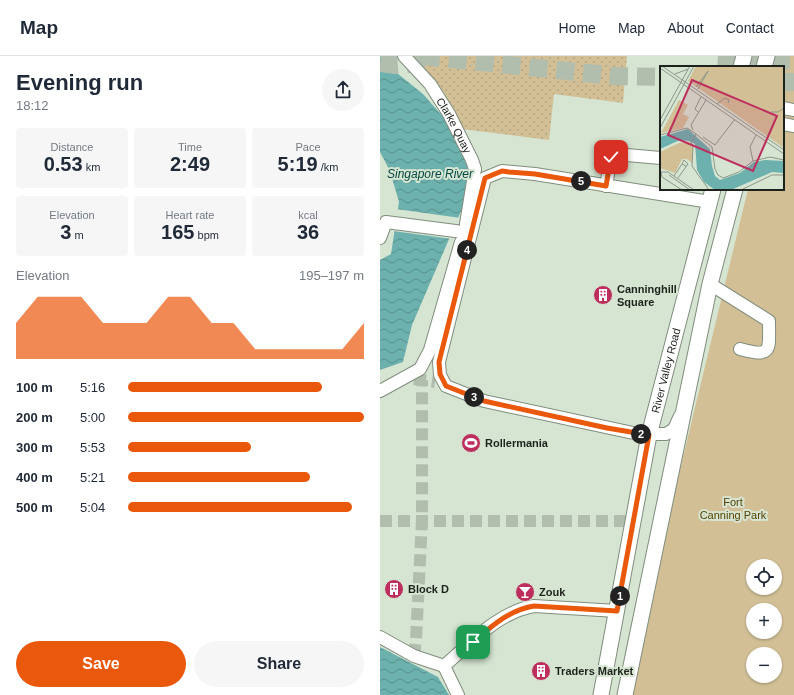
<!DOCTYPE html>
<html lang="en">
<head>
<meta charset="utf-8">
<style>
	body { margin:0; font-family:Helvetica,sans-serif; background:#f6f6f7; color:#1f2937; height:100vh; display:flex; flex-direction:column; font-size:15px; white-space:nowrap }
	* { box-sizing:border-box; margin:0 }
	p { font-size:13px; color:#747a83 }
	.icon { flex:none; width:22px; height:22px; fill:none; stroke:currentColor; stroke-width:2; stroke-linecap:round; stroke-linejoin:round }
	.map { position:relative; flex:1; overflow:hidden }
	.panel { display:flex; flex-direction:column; background:#fff; width:380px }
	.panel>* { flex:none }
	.controls { position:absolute; left:366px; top:503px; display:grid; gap:8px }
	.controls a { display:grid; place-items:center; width:36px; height:36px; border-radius:50%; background:#fff; box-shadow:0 1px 3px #0004; font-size:20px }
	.pin { position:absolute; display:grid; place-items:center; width:34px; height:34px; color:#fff; margin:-17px; border-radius:8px; box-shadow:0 2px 6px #0006 }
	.km { position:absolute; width:20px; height:20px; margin:-10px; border-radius:50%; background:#222; color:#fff; font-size:11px; line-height:20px; text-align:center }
	.round { display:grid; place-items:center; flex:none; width:42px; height:42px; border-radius:21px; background:#f6f6f7 }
	.summary { display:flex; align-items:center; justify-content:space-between; height:68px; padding:0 16px }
	h1 { font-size:22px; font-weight:700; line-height:30px }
	.figures { display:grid; grid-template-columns:repeat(3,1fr); gap:6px; height:68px; padding:4px 16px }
	.figures div { display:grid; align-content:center; border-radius:4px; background:#f6f6f7; text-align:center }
	.figures b { font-size:20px; font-weight:700 }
	.figures small { font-size:11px; font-weight:400 }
	.figures p { font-size:11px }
	.chart { height:112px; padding:8px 16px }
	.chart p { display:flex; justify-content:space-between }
	.chart svg { width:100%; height:72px; margin-top:4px; fill:#ea580c; opacity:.7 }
	.primary-button { display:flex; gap:8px; margin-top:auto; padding:8px 16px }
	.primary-button a { flex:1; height:46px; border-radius:24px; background:#ea580c; color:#fff; font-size:16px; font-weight:700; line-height:46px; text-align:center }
	.primary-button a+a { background:#f6f6f7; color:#1f2937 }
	ul { padding:0 16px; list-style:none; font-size:13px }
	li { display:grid; grid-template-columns:64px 48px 1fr; align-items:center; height:30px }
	li i { height:10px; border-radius:5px; background:#ea580c }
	header { display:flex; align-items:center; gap:24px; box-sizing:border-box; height:56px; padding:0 20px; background:#fff; border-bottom:1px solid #e0e1e3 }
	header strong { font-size:19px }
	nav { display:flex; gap:22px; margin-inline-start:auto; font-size:14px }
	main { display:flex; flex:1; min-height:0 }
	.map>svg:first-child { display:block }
</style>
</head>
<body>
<header>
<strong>Map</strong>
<nav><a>Home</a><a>Map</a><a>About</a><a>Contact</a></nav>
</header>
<main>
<section class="panel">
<div class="summary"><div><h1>Evening run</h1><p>18:12</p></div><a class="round"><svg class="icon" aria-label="share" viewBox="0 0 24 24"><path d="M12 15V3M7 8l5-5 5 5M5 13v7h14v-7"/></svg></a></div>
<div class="figures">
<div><p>Distance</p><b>0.53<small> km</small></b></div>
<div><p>Time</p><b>2:49</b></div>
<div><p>Pace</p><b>5:19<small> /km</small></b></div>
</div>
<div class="figures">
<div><p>Elevation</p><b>3<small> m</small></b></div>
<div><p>Heart rate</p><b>165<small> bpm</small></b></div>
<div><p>kcal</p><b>36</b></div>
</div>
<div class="chart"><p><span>Elevation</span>195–197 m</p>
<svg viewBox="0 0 160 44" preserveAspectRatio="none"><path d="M0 44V22L10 6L20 6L30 6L40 22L50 22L60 22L70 6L80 6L90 22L100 22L110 38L120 38L130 38L140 38L150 38L160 22V44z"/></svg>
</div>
<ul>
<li><b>100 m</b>5:16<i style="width:82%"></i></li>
<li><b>200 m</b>5:00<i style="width:100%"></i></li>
<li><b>300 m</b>5:53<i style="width:52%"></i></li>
<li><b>400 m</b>5:21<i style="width:77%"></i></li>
<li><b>500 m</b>5:04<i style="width:95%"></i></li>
</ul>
<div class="primary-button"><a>Save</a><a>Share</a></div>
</section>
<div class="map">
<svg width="414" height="639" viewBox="0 0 414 639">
	<defs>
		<pattern id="grass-dots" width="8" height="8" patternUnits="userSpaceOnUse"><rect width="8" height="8" fill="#d2bf96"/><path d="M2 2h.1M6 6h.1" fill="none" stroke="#b4a481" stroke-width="1.8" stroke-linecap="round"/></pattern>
		<pattern id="water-waves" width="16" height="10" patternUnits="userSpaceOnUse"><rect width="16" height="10" fill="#6cb1ae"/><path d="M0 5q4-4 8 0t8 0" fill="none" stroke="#58908d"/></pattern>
	</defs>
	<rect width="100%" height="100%" fill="#d6e5d2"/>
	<path fill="url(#grass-dots)" d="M 37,0 L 247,0 L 243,47 L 174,38 L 169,84 L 82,73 Z"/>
	<path fill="#d2bf96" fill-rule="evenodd" d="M 394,0 L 414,0 L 414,639 L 253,639 L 296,430 L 368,133 L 403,133 L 403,11 L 393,11 ZM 373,510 L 395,510 L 395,532 L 373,532 ZM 373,554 L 395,554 L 395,576 L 373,576 ZM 373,598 L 395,598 L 395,620 L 373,620 Z"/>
	<g fill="url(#water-waves)">
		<path d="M 0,0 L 7,9 L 43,38 L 65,63 L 90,111 L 85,146 L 32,269 L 23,306 L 0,314 L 0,204 L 11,198 L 19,146 L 10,115 L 0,96 Z"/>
		<path d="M 0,591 L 58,621 L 69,639 L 0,639 Z"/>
	</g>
	<path fill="#d6e5d2" d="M 16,153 L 81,162 L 72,183 L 13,175 Z"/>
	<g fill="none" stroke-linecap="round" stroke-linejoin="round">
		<g stroke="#b1beae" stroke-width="12" stroke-dasharray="12 6" stroke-linecap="butt">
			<path d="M 34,323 L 55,326"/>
			<path d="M 0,465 L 254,465"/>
			<path d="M 34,600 L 36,584 L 42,464 L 42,324"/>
		</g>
		<g stroke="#b1beae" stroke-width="18" stroke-dasharray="18 9" stroke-linecap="butt">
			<path d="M 42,0 L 235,20 L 281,21"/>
			<path d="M 338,0 L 414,5"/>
			<path d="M 0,7 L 15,9 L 48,6"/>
			<path d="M 403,26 L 414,26"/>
		</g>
		<g stroke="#808d7d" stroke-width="14">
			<g id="minor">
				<path id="s1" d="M 24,0 L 50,28 L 69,58 L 92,104 L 95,113 L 86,168"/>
				<path d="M 403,52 L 414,54"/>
				<path d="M 403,68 L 414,70"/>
				<path d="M 226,130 L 231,101 L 235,98 L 281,102"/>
				<path d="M 0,182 L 6,166 L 83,176"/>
				<path d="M 330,228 L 389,265 C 389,294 393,302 360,293"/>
				<path d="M 0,335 L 40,313 L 50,294 L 81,186"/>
				<path d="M 300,360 L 294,373 L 286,378 L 258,378 L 104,345 L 66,330 L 60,319 L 59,306 L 105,122 L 122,115 L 155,118 L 330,146"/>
				<path d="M 0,581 L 34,600 L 64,610 L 78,639"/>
				<path d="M 64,610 C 91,587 118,556 154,550 L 237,555"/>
			</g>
		</g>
		<g stroke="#808d7d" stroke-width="17">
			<g id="major">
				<path d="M 361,11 L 364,0"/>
				<path d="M 384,11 L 387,0"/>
				<path id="s2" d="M 221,639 L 269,379 L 333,133"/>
				<path d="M 245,639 L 330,228 L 355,133"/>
			</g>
		</g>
		<use href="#minor" stroke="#fff" stroke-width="12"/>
		<use href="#major" stroke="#fff" stroke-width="15"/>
	</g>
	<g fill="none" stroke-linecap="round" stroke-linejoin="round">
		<g stroke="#fff" stroke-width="8">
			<path id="route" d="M 93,586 C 112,570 129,554 154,550 L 237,555 L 269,379 L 227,372 L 104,345 L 66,330 L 60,318 L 59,306 L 105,122 L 122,115 L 129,116 L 155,118 L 226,130 L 231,101"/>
		</g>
		<use href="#route" stroke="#ea580c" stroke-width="5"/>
	</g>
	<defs>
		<g id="building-disc" transform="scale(1)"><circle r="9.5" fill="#bd2e5d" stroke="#d6e5d2"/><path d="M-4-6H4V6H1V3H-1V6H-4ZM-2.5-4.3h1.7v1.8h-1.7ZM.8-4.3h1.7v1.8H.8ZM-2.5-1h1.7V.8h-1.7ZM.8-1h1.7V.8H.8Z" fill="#fff"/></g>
		<g id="stadium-disc" transform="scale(1)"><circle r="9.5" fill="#bd2e5d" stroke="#d6e5d2"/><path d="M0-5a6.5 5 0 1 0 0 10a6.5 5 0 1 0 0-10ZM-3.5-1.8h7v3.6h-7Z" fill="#fff"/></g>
		<g id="bar-disc" transform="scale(1)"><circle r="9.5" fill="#bd2e5d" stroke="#d6e5d2"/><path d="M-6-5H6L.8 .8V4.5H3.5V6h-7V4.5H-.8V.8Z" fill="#fff"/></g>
	</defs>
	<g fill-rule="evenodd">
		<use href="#building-disc" x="223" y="239"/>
		<use href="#stadium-disc" x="91" y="387"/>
		<use href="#building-disc" x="14" y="533"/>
		<use href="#bar-disc" x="145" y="536"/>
		<use href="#building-disc" x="161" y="615"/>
	</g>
	<g text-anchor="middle" stroke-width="4" stroke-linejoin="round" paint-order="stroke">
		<g font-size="11" fill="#1d221c" stroke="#d6e5d2">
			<text dy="4" stroke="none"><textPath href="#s1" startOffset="86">Clarke Quay</textPath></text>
			<text dy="4" stroke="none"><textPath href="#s2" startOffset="331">River Valley Road</textPath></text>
		</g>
		<g font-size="11" font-weight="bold" fill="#1d221c" stroke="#d6e5d2" text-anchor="start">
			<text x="237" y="237">Canninghill<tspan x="237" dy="13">Square</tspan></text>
			<text x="105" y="391">Rollermania</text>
			<text x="28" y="537">Block D</text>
			<text x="159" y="540">Zouk</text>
			<text x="175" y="619">Traders Market</text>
		</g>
		<g font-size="11" fill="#574000" stroke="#d6e5d2">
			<text x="353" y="450">Fort<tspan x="353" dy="13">Canning Park</tspan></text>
		</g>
		<g font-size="12" font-style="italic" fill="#024644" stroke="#d6e5d2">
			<text x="50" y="122">Singapore River</text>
		</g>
	</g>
	<g transform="translate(280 10)">
		<rect width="124" height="124" fill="#d6e5d2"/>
		<path d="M 19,34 L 28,39 L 23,48 L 29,51 L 23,62 L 1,67 ZM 27,76 L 33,80 L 32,97 L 27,93 L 22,93 L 15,107 L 0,102 L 0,86 L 19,77 Z" fill="#d2bf96"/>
		<path d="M 36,0 L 124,0 L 124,82 L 28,15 Z" fill="#d2bf96"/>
		<path d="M 28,63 L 50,83 L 52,100 L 55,110 L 60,114 L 80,107 L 94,96 L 105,94 L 124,95 L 124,107 L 112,106 L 71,124 L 55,124 L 44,116 L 37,104 L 35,78 L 29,75 L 20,74 L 0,83 L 0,71 Z" fill="#6cb1ae"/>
		<path fill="none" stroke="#8c9789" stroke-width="1" d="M 2,0 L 124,84M 0,2 L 124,88M 15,8 L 28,3M 36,21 L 48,5 L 38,23M 57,38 L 65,32 L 69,34 L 68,37M 38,46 L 35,43 L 41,31M 111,46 L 118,46 L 124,42M 0,54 L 30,0M 0,62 L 34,0M 33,64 L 31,59 L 46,34M 36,68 L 31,77 L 33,80 L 32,100 L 49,124M 0,69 L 27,62 L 36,68 L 52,81 L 55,103 L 58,109 L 63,112 L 79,106 L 93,95 L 110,91 L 124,94M 43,71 L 55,79M 55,79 L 75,53M 93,95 L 90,81 L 96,69M 9,109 L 30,124M 14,110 L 22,98M 18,112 L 28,98 L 24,94 L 22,98 L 26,100M 22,124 L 2,111 L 1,106 L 8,106 L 34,124M 81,124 L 112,109 L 124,109"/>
		<path fill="#bd2e5d" fill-opacity="0.15" stroke="#bd2e5d" stroke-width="2" d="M 32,14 L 117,50 L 93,105 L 8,69 Z"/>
		<rect width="124" height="124" fill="none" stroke="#1d221c" stroke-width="2"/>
	</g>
</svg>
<div class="controls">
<a><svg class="icon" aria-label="locate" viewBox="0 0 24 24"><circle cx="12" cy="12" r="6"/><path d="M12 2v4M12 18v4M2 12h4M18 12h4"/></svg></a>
<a>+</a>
<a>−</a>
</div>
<div class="pin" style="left:93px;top:586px;background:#1e9e55"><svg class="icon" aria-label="arrive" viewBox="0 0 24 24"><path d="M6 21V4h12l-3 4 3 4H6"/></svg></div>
<div class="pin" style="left:231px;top:101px;background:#d93025"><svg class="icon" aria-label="check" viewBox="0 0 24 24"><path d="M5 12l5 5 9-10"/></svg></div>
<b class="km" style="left:240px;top:540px">1</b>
<b class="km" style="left:261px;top:378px">2</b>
<b class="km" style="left:94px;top:341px">3</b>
<b class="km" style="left:87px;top:194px">4</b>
<b class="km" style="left:201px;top:125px">5</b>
</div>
</main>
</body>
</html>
